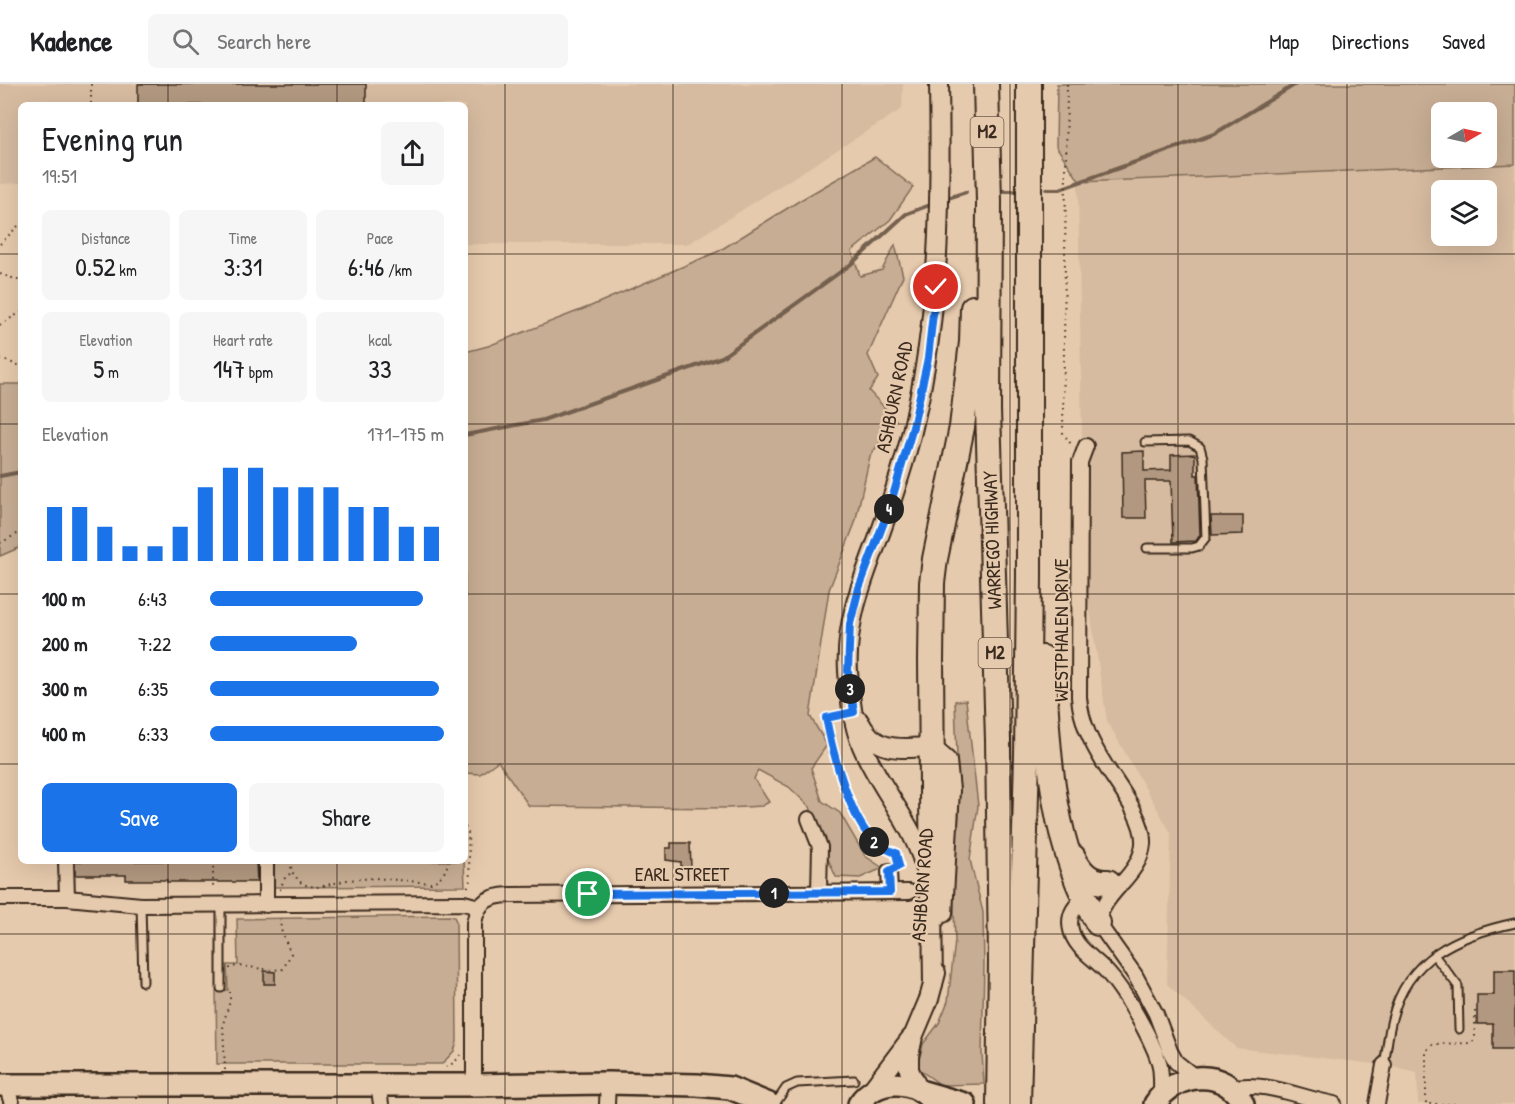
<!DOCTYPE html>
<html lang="en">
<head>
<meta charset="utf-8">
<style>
	body { margin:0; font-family:"Patrick Hand",sans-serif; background:#f6f6f6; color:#202124; height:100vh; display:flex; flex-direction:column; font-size:22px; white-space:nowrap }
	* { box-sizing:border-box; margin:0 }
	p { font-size:20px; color:#757577 }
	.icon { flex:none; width:33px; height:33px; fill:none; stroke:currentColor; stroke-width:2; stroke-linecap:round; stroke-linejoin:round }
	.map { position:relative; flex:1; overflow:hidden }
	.panel { position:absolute; left:18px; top:18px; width:450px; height:762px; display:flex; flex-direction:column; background:#fff; border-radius:9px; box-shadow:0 6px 24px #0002 }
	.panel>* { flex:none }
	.needle { width:39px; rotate:81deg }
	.tools { position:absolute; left:1431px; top:18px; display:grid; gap:12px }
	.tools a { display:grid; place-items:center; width:66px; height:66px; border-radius:9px; background:#fff; box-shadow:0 6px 24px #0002; font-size:30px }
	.pin { position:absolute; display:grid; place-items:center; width:51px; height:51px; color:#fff; margin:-26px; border:3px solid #fff; border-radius:50%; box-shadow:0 2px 6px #0007 }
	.km { position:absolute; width:30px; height:30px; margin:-15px; border-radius:50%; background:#222; color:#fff; font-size:16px; line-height:30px; text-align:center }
	.round { display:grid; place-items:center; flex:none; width:63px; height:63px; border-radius:9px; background:#f6f6f6 }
	.head { display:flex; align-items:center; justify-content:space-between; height:102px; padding:0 24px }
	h1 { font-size:33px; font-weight:600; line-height:45px }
	.stats { display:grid; grid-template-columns:repeat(3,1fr); gap:9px; height:102px; padding:6px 24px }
	.stats div { display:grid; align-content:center; border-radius:9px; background:#f6f6f6; text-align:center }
	.stats b { font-size:26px; font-weight:600 }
	.stats small { font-size:16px; font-weight:400 }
	.stats p { font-size:16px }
	.chart { height:168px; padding:12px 24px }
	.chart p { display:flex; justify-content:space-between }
	.chart svg { width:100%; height:108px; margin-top:6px; stroke:#1a73e8; stroke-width:6 }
	.primary-button { display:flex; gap:12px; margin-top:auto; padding:12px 24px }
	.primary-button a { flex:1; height:69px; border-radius:9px; background:#1a73e8; color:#fff; font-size:24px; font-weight:600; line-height:69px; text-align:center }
	.primary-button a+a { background:#f6f6f6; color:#202124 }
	ul { padding:0 24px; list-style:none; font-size:20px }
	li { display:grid; grid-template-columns:96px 72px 1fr; align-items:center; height:45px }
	li i { height:15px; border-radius:8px; background:#1a73e8 }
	header { display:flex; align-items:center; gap:36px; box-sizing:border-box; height:84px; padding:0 30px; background:#fff; border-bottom:2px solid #e0e0e0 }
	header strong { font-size:28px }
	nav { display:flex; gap:33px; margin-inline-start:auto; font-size:21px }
	.search { width:420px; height:54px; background:#f6f6f6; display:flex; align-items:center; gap:15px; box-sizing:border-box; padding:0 21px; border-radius:9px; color:#757577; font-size:22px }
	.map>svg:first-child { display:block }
</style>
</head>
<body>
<header>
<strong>Kadence</strong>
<div class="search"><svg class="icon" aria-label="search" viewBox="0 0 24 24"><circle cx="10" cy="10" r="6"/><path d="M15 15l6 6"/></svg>Search here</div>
<nav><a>Map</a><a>Directions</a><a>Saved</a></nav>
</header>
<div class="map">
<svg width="1515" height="1020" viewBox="0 0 1515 1020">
	<rect width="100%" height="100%" fill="#e6caad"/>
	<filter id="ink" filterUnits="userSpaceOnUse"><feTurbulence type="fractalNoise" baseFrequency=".0167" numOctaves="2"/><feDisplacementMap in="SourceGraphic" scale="12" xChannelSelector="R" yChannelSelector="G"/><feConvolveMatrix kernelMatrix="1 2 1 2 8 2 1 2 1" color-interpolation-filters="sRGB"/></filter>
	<g filter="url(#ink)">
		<g fill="#d6bba0" fill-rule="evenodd">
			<path d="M 0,0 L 903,0 L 902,25 L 688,160 L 465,160 L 465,21 L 21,21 L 21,99 L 0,100 Z"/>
			<path d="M 1515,80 L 1515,1020 L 1418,1020 L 1417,988 L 1384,981 L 1236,964 L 1167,900 L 1171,749 L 1107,637 L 1084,488 L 1078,98 ZM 1442,106 L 1486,106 L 1486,152 L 1442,152 Z"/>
		</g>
		<g fill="#c7ad93" stroke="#816c58" stroke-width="1.5" fill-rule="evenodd">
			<path d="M 1057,0 L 1515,0 L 1515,80 L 1080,98 L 1056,62 ZM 1442,28 L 1486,28 L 1486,74 L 1442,74 Z"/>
			<path d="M 875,73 L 913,103 L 890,136 L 852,167 L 860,192 L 882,186 L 895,161 L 903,192 L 868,271 L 878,294 L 869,307 L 896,336 L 870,372 L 855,439 L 829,506 L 810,632 L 827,661 L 811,684 L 822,717 L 840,729 L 865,772 L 883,784 L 860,794 L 836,793 L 824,766 L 810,723 L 789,703 L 758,686 L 754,695 L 769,718 L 762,722 L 728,724 L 529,722 L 498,677 L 480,690 L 465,689 L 465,268 L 488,262 L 591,222 L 719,167 L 799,117 Z"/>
			<path d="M 0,300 L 21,300 L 21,463 L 0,472 Z"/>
			<path d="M 966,616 L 978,722 L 970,776 L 983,828 L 984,881 L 982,969 L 984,1000 L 941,1001 L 917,984 L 923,960 L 939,939 L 948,917 L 955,857 L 953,796 L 959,729 L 955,617 Z"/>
			<path d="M 273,777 L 464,777 L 465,802 L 273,803 Z"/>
			<path d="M 450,832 L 454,833 L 456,837 L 457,958 L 454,967 L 442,980 L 217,980 L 216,906 L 228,906 L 227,881 L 238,881 L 237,835 Z"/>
		</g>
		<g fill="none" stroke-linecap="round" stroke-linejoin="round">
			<g stroke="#75614f" stroke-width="4">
				<path d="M 1046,105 L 1060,105 L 1214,50 L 1296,0"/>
				<path d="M 1000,107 L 1013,107"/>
				<path d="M 948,114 L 966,108"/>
				<path d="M 465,351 L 543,336 L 722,273 L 850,181 L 906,130 L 927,122"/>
				<path d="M 0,392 L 21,388"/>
			</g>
		</g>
		<g fill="#b29880" stroke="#3b2a1e" stroke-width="1.5">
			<rect x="138" y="0" width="228" height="21"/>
			<path d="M 1144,367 L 1144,387 L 1171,386 L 1171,371 L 1195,370 L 1195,391 L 1198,391 L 1200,451 L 1196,457 L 1173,458 L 1171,397 L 1145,397 L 1146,434 L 1123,434 L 1122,368 Z"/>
			<path d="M 1211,432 L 1243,432 L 1243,450 L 1212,451 Z"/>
			<path d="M 671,759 L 690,759 L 691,783 L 681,783 L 681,778 L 666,776 L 666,764 L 671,764 Z"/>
			<path d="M 75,777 L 256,777 L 257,798 L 167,798 L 167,796 L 126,796 L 126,791 L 75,791 Z"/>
			<path d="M 1494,886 L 1515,886 L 1515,965 L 1493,965 L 1493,940 L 1477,940 L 1477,911 L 1494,911 Z"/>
			<path d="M 264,887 L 275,888 L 275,900 L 264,900 Z"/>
		</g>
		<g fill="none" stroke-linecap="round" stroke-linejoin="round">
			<g stroke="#3b2a1e" stroke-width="11">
				<g id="lane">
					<path d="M 1145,358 L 1189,357 L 1200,363 L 1203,374 L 1206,453 L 1199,462 L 1192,464 L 1147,464"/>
					<path d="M 141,821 L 143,898"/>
					<path d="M 221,821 L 221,904"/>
					<path d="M 1434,871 L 1458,902 L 1459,945"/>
					<path d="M 1384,981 C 1387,966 1388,950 1392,935 C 1407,873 1458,851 1515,839"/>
					<path d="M 775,1020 L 786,1004 L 797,999 L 854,996"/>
				</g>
			</g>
			<g stroke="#3b2a1e" stroke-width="18">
				<g id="street">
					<path d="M 1086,362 L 1080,378 L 1079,613 C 1081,639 1092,660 1105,681 C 1118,702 1145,735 1143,760 C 1140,793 1102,808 1098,839 L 1135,891 L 1156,930 L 1170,967 L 1176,978 L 1195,993"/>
					<path d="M 809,735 L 820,763 L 819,808"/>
					<path d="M 66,777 L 67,814"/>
					<path d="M 266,777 L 266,821"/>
					<path d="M 889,787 L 890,808"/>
					<path d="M 1088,811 C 1076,820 1067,830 1071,846 C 1075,864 1094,874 1106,887 C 1124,906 1151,953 1159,978 C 1162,989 1161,1000 1161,1010"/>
					<path d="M 0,814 L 67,814 L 141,821 L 464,819 L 479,823"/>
					<path d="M 378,1000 L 381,1020"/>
					<path d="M 6,1001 L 12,1020"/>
					<path d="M 474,1001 L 474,839 C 478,817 489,812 510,811 L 909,808"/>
					<path d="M 1230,1004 C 1265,996 1300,1014 1334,1020"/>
					<path d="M 607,1020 L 608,999"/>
					<path d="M 1377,1020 L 1384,981"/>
				</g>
			</g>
			<g stroke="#3b2a1e" stroke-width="22">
				<g id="secondary">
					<path d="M 859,637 C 876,670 899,664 931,663 L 947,677 L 950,706 L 943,829"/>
					<path d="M 927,791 C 916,742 881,707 862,662 C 853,642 849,609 848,587 C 845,536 864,493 881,447 C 893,413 905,378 913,343 C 940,230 941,116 939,0"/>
					<path d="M 932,821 L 933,900"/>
					<path d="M 919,1006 L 909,986 L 909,972 L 913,953 L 929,915 L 936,889"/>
					<path d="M 871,1007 L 911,954"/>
				</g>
			</g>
			<g stroke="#3b2a1e" stroke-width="26">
				<g id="primary">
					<path d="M 0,1001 L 474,1001 L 608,999 L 697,1001 L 730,1004 L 769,1020"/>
					<path d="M 920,1007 L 965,1020"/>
					<path d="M 859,1020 C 877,993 915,994 934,1020"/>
					<path d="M 1155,1020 C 1175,988 1225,982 1243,1020"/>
				</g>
			</g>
			<g stroke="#3b2a1e" stroke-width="28">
				<g id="highway">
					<path d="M 986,0 L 989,118 L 988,326 L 998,656 L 1001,877 L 999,1020"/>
					<path d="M 1043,574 C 1048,665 1050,759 1098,839"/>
					<path d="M 1073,773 C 1080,788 1090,799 1108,798"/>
					<path d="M 933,833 L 931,576 L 932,499 L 935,475 L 962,343 L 972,258 L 973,224"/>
					<path d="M 1018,1020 L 1027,670 L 1029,493 L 1029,0"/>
				</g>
			</g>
			<g stroke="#3b2a1e" stroke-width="2" stroke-dasharray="1.5 4.5" stroke-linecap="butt">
				<path d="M 91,0 L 91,21"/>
				<path d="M 1067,0 L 1063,349 L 1073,363"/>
				<path d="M 0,160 L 21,139"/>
				<path d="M 0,190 L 21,197"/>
				<path d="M 0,241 L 21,228"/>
				<path d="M 0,275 L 21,282"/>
				<path d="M 0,459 L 21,448"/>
				<path d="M 838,631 L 826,634 C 832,666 850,736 875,758 C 880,763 889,766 895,769 L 898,778"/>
				<path d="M 465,743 L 468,749 L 470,799 L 465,807"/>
				<path d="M 213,777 L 213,807"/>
				<path d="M 290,777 L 292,788 L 300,798 L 308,802 L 319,803 L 347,796 L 375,794 L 431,799 C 440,795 447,788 448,777"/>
				<path d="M 280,806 L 284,795 L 292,788"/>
				<path d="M 230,885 L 230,883 C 248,880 264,888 283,885 L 291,870 L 281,846 L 280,833"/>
				<path d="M 446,983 L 455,978 L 460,971"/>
				<path d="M 225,986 L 223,940 L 230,917 L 230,908"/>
				<path d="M 1461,1020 L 1426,1020 L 1426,967 L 1433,960 L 1472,959 L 1475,953 L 1475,926"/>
			</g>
			<use href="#lane" stroke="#e6caad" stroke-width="7"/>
			<use href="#street" stroke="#e6caad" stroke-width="14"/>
			<use href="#secondary" stroke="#e6caad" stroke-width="18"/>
			<use href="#primary" stroke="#e6caad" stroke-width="21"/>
			<use href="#highway" stroke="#e6caad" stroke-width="24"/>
		</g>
	</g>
	<g fill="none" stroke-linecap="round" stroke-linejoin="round" filter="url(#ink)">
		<g stroke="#fff" stroke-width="12">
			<path id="route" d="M 588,810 L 890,808 L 889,787 L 899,782 L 896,769 C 889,766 880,763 875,758 C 850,737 832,666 826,634 L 854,628 L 848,587 L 850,540 L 859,504 L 890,422 L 913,343 L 928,274 L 936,203"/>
		</g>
		<use href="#route" stroke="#1a73e8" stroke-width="8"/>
	</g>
	<path fill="none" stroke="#3b2a1e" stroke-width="1.5" stroke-opacity="0.55" d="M 168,0 L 168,21M 337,0 L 337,21M 505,0 L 505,1020M 673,0 L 673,1020M 842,0 L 842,1020M 1010,0 L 1010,1020M 1178,0 L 1178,1020M 1347,0 L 1347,1020M 0,170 L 21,170M 465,170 L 1515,170M 0,340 L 21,340M 465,340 L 1515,340M 0,510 L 21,510M 465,510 L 1515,510M 0,680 L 21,680M 465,680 L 1515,680M 168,777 L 168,1020M 337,777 L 337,1020M 0,850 L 1515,850"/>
	<g text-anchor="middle" stroke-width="4.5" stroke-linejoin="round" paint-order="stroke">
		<g fill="#e6caad" stroke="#6e5a49" stroke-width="1.5">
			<rect x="970.5" y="33" width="33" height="30" rx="4.5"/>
			<rect x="978.5" y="554" width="33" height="30" rx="4.5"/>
		</g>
		<g font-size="18" font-weight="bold" fill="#3b2a1e">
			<text x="987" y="54">M2</text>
			<text x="995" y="575">M2</text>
		</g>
		<g font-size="20" fill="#3b2a1e" stroke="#e6caad">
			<text transform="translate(894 313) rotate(-78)" y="7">ASHBURN ROAD</text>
			<text transform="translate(992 456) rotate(-92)" y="7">WARREGO HIGHWAY</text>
			<text transform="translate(1061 546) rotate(-90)" y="7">WESTPHALEN DRIVE</text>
			<text x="682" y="797">EARL STREET</text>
			<text transform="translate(922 801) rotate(-86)" y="7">ASHBURN ROAD</text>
		</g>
	</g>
</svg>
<div class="tools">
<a><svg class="needle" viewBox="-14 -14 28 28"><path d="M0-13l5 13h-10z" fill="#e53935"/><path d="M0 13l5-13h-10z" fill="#757577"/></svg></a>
<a><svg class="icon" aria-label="layers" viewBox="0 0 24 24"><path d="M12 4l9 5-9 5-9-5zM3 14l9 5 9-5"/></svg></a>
</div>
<div class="pin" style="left:588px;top:810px;background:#1e9e55"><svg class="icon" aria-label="arrive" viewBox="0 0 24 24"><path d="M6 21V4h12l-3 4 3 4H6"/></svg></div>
<div class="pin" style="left:936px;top:203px;background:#d93025"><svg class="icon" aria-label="check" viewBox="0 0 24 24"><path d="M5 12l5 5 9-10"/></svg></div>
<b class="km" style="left:774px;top:809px">1</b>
<b class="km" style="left:874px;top:758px">2</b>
<b class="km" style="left:850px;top:605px">3</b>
<b class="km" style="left:889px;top:425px">4</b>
<section class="panel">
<div class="head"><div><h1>Evening run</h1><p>19:51</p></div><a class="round"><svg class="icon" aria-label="share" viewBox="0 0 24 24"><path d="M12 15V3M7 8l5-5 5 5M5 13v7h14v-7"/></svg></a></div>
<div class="stats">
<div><p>Distance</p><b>0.52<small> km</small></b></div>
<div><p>Time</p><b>3:31</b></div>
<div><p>Pace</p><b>6:46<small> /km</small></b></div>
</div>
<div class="stats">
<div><p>Elevation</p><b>5<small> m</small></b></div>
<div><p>Heart rate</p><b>147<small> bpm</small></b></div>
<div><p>kcal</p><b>33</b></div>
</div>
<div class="chart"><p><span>Elevation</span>171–175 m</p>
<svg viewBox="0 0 160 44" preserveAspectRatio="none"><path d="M5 44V22M15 44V22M25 44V30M35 44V38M45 44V38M55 44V30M65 44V14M75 44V6M85 44V6M95 44V14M105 44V14M115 44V14M125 44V22M135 44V22M145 44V30M155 44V30"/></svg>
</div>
<ul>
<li><b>100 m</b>6:43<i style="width:91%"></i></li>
<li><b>200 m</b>7:22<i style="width:63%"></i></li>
<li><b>300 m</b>6:35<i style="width:98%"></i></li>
<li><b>400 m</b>6:33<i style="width:100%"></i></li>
</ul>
<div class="primary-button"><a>Save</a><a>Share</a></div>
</section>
</div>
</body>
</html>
